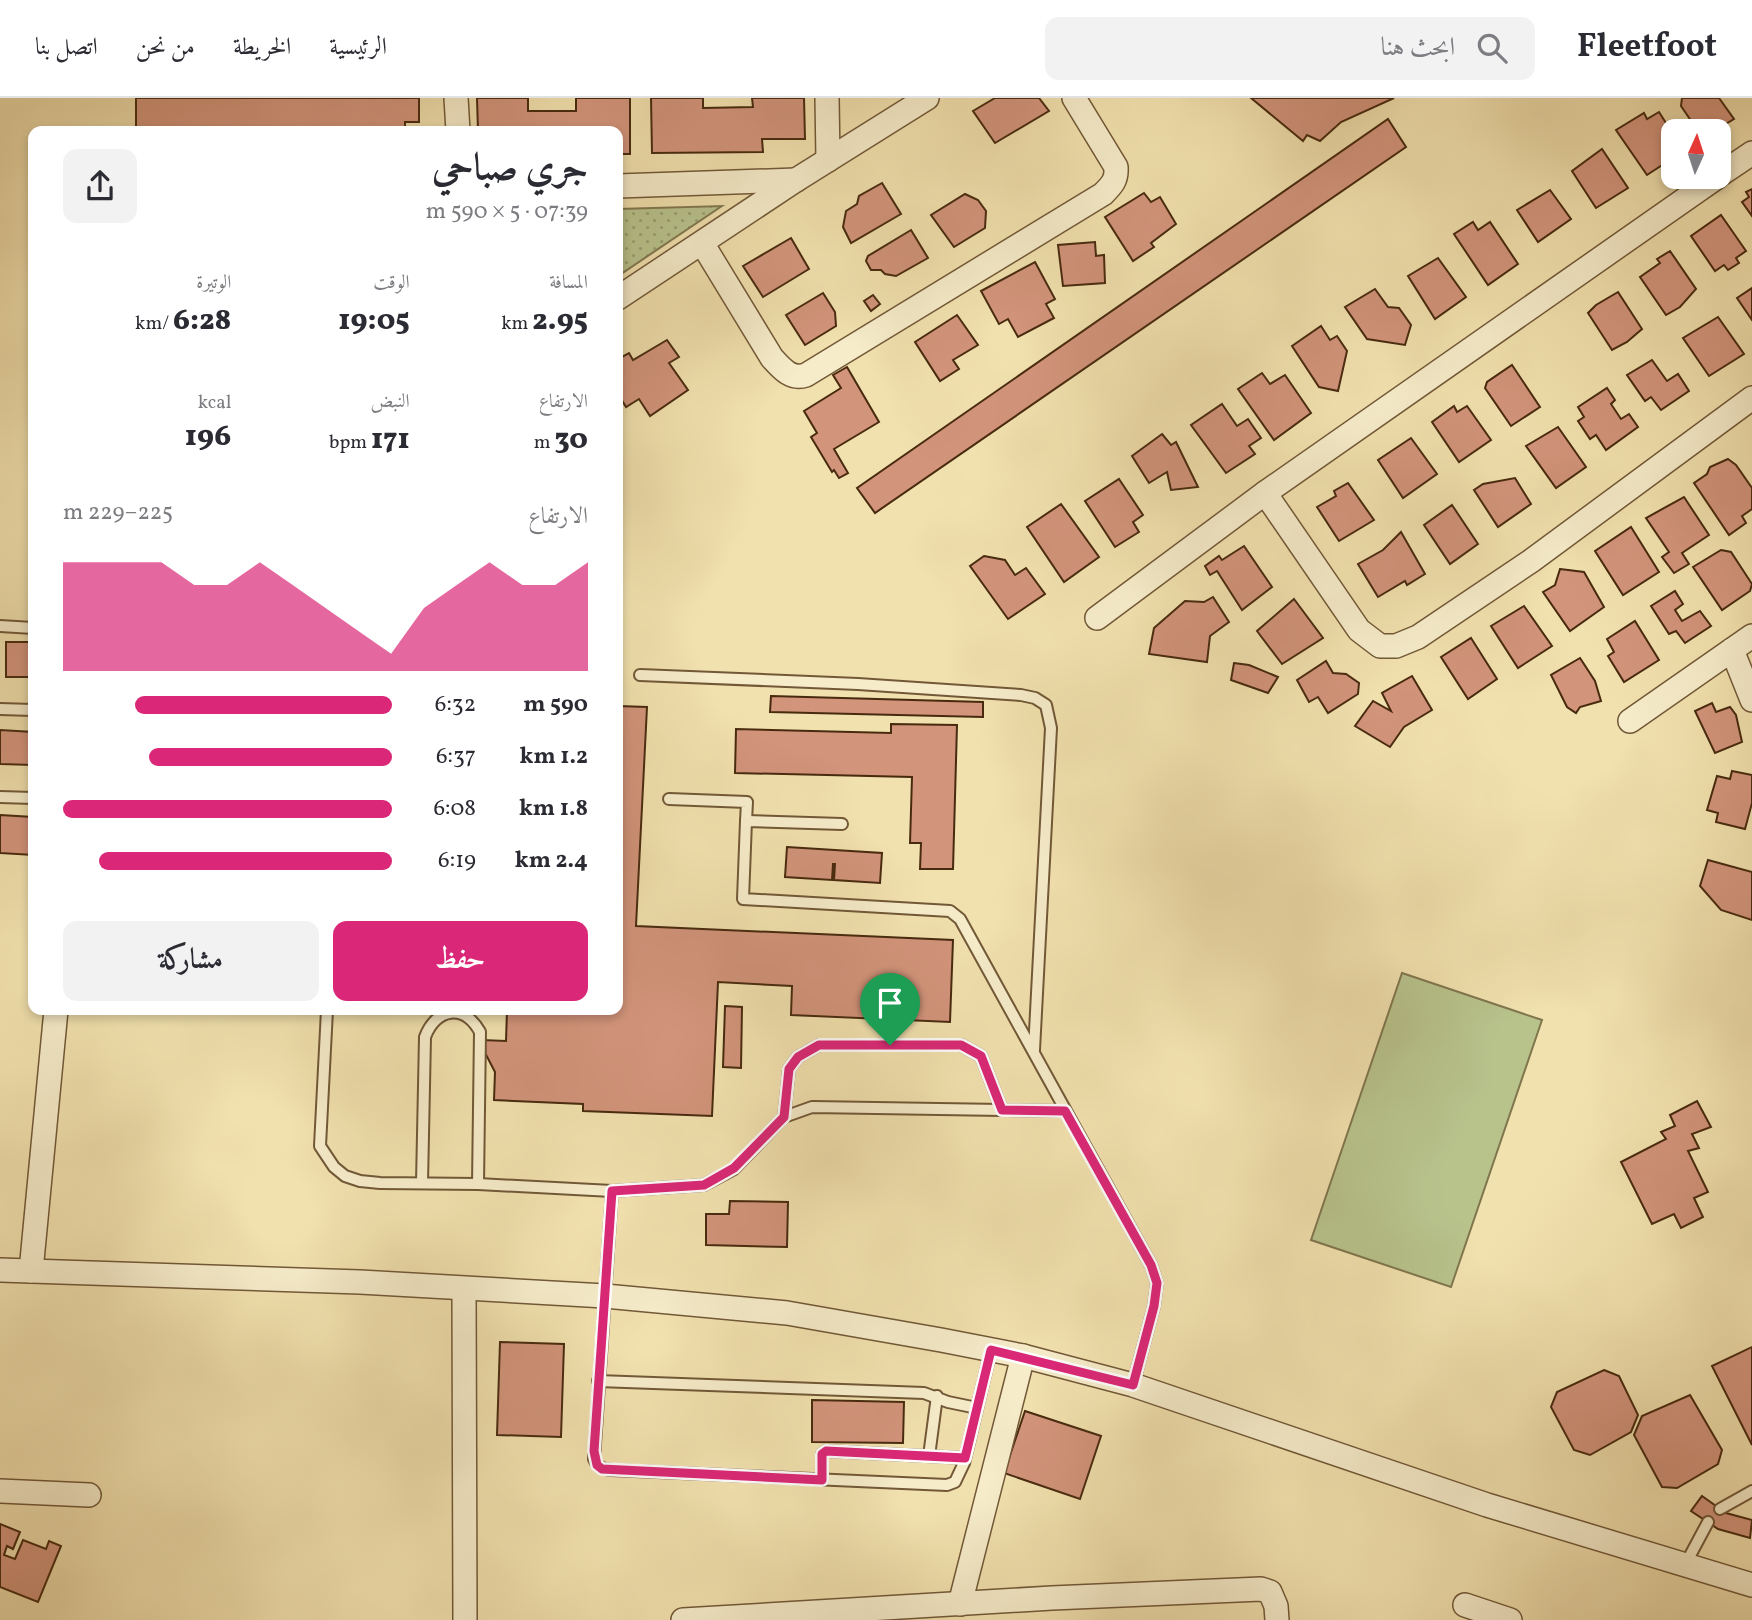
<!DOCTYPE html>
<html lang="ar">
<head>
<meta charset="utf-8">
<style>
	body { margin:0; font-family:Vollkorn,Amiri,serif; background:#f2f2f3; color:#2b2b33; direction:rtl; height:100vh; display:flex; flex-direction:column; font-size:26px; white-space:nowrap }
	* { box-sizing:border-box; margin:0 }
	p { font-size:23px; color:#7c7c81 }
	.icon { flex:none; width:38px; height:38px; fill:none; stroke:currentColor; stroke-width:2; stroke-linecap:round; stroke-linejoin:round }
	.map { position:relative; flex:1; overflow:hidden; direction:ltr }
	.panel { position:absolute; left:28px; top:28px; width:595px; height:889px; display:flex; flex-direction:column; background:#fff; border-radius:14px; box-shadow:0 4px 10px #0003; direction:rtl }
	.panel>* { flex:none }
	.needle { width:46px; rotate:3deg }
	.controls { position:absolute; left:1661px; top:21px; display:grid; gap:14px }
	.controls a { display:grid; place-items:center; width:70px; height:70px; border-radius:14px; background:#fff; box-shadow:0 4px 10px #0003; font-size:35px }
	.pin { position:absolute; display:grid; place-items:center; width:60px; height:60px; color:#fff; margin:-72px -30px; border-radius:50% 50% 50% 0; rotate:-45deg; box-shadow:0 0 7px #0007 }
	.pin .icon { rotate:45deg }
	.round { display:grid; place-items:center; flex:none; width:74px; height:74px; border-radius:14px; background:#f2f2f3 }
	.headline { display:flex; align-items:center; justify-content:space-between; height:119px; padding:0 35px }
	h1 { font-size:38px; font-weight:800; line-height:52px }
	.stats { display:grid; grid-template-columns:repeat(3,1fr); gap:10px; height:119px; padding:7px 35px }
	.stats div { display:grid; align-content:center }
	.stats b { font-size:30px; font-weight:800 }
	.stats small { font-size:19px; font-weight:400 }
	.stats p { font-size:19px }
	.chart { height:196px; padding:14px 35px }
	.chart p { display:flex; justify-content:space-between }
	.chart svg { width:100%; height:126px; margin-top:7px; fill:#db2777; opacity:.7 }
	.action { display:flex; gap:14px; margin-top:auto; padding:14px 35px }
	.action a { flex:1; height:80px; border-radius:14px; background:#db2777; color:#fff; font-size:28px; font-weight:800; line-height:80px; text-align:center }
	.action a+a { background:#f2f2f3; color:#2b2b33 }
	ul { padding:0 35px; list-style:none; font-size:23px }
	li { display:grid; grid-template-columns:112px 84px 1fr; align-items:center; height:52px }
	li i { height:18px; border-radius:9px; background:#db2777 }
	header { display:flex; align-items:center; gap:42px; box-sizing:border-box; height:98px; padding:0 35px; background:#fff; border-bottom:2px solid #e1e1e2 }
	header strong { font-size:33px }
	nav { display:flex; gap:38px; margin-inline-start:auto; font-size:24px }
	.search { width:490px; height:63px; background:#f2f2f3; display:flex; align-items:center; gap:18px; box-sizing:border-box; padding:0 24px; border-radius:14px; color:#7c7c81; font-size:26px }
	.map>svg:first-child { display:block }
</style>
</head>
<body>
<header>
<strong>Fleetfoot</strong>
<div class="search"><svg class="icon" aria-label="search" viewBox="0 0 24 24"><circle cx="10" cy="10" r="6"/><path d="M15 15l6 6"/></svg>ابحث هنا</div>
<nav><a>الرئيسية</a><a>الخريطة</a><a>من نحن</a><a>اتصل بنا</a></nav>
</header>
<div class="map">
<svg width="1752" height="1522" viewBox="0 0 1752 1522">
	<defs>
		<pattern id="grass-dots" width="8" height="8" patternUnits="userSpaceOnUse" patternTransform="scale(1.75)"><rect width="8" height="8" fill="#b8c38c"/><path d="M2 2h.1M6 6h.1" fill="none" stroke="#989f71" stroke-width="1.8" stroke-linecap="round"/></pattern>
	</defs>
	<rect width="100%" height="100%" fill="#f1e1ae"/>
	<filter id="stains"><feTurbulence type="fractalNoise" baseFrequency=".00286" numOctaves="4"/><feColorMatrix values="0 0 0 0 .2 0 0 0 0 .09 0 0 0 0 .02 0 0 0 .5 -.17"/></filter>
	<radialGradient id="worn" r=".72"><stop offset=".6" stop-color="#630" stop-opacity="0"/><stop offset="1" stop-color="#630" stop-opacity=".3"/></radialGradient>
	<path fill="url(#grass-dots)" stroke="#80764e" stroke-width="2" d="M 722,108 L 618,178 L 618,111 Z"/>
	<path fill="#b8c38c" stroke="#80764e" stroke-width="2" d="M 1402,875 L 1542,922 L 1451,1189 L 1311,1142 Z"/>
	<g fill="#d2947b" stroke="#482a0f" stroke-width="2">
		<path d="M 136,0 L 419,0 L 419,24 L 405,24 L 405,33 L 136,33 Z"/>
		<path d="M 477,0 L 528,0 L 528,13 L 576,13 L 576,0 L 630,0 L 630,56 L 618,56 L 618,33 L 478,33 Z"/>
		<path d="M 651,0 L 703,0 L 703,10 L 753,9 L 752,0 L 804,0 L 805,41 L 762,41 L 763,54 L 652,55 Z"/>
		<path d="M 995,0 L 1039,0 L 1049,13 L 995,45 L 973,13 Z"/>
		<path d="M 1251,0 L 1394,0 L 1341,24 L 1320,43 L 1307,37 L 1303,43 Z"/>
		<path d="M 1682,0 L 1719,0 L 1734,21 L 1714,33 L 1698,33 L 1681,8 Z"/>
		<path d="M 1659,14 L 1673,36 L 1673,60 L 1647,77 L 1616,32 L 1644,15 L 1647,21 Z"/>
		<path d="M 1388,21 L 1406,49 L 875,415 L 857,390 Z"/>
		<path d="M 1602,51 L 1628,90 L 1596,110 L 1572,73 Z"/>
		<path d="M 882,85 L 901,116 L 851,145 L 843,129 L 846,113 L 857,106 L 859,98 Z"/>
		<path d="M 1752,91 L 1752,118 L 1742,104 L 1749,99 L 1746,94 Z"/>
		<path d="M 1550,92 L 1571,121 L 1538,144 L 1517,112 Z"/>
		<path d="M 1144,95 L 1151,104 L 1160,99 L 1176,126 L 1151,145 L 1154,149 L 1133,163 L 1105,119 Z"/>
		<path d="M 965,96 L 978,102 L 986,113 L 985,130 L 954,149 L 931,117 Z"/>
		<path d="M 1721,117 L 1746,153 L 1736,160 L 1739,165 L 1728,172 L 1724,167 L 1715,173 L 1691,138 Z"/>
		<path d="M 1473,124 L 1478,132 L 1490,124 L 1518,166 L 1488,187 L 1454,136 Z"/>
		<path d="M 911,132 L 928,160 L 896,178 L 885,176 L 881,172 L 871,172 L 866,163 L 868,158 Z"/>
		<path d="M 791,140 L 809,171 L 763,199 L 743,168 Z"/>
		<path d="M 1095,144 L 1096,158 L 1104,157 L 1105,185 L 1063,188 L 1058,147 Z"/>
		<path d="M 1670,153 L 1696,191 L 1680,209 L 1666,217 L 1640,179 L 1660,165 L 1657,161 Z"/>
		<path d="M 1438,160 L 1466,199 L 1435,221 L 1408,178 Z"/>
		<path d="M 1035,164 L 1055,201 L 1046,206 L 1054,220 L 1018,239 L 1008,221 L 999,226 L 981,193 Z"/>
		<path d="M 1752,190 L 1752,222 L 1737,200 Z"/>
		<path d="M 1375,191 L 1388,209 L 1399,210 L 1411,227 L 1405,247 L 1367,241 L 1345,209 Z"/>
		<path d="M 1618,194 L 1642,231 L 1627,244 L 1612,252 L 1588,215 L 1596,207 Z"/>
		<path d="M 823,195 L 835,214 L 836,228 L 805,247 L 786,217 Z"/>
		<path d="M 873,197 L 880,206 L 871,213 L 864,203 Z"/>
		<path d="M 957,217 L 978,247 L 953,262 L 959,271 L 940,283 L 915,244 Z"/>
		<path d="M 1718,219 L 1744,256 L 1709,278 L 1683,240 Z"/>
		<path d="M 1321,228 L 1330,242 L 1337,238 L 1347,253 L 1338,293 L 1319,289 L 1292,248 Z"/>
		<path d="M 667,242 L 679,259 L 669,265 L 688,292 L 650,318 L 639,301 L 626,309 L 618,296 L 618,261 L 629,255 L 633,262 Z"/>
		<path d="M 1652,262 L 1667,283 L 1678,276 L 1689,293 L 1661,312 L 1651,299 L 1645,303 L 1627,277 Z"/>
		<path d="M 1512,267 L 1540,309 L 1511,328 L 1485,290 L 1487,284 Z"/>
		<path d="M 847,269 L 879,324 L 834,351 L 848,375 L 839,380 L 834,372 L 832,374 L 811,339 L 817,335 L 804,313 L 841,290 L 833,277 Z"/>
		<path d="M 1262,275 L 1270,286 L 1285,277 L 1311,315 L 1274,342 L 1238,291 Z"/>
		<path d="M 1607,290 L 1615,302 L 1611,306 L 1621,321 L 1629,316 L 1638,329 L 1606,352 L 1596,337 L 1590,341 L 1578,323 L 1584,319 L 1578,309 Z"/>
		<path d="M 1222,306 L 1237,328 L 1248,321 L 1261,340 L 1249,348 L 1255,356 L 1226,375 L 1191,327 Z"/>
		<path d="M 1454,308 L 1457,314 L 1467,308 L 1491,342 L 1459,364 L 1432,324 Z"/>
		<path d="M 1558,329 L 1586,369 L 1556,390 L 1526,348 Z"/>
		<path d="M 1162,336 L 1171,347 L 1176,344 L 1198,389 L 1171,392 L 1167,374 L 1149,385 L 1132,358 Z"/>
		<path d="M 1411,340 L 1437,376 L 1403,400 L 1378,362 Z"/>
		<path d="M 1728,361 L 1736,367 L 1752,390 L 1752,411 L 1742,418 L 1746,425 L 1729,437 L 1694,385 L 1707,376 L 1710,369 Z"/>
		<path d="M 1515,380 L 1531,406 L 1498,429 L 1474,392 L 1483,386 Z"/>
		<path d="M 1119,381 L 1143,417 L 1133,424 L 1139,434 L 1115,449 L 1085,403 Z"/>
		<path d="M 1348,385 L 1374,422 L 1339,443 L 1317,409 L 1336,398 L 1334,393 Z"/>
		<path d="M 1684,399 L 1709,437 L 1682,455 L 1689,466 L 1674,475 L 1662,459 L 1669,454 L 1646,420 Z"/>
		<path d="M 1061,406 L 1099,459 L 1064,484 L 1027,429 Z"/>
		<path d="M 1452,407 L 1478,446 L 1450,466 L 1424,427 Z"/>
		<path d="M 1631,429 L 1659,474 L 1623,497 L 1595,453 Z"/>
		<path d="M 1401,434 L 1425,476 L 1407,487 L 1405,483 L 1378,499 L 1358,466 L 1383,452 Z"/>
		<path d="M 1244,448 L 1272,489 L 1242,512 L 1217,473 L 1210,477 L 1205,468 L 1219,458 L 1222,462 Z"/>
		<path d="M 1721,452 L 1731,454 L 1752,486 L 1750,493 L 1722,512 L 1693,469 Z"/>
		<path d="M 984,458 L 1005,462 L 1015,477 L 1026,470 L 1045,496 L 1008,521 L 970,468 Z"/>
		<path d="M 1560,471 L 1584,474 L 1604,509 L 1570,533 L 1543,494 L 1555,487 Z"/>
		<path d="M 1675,493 L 1683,506 L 1675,512 L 1682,523 L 1700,513 L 1711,528 L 1685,545 L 1676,533 L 1669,536 L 1651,508 Z"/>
		<path d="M 1213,499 L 1229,524 L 1210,538 L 1207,564 L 1149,556 L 1154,530 L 1185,503 L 1204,504 Z"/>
		<path d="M 1294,501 L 1323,540 L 1282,566 L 1257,533 Z"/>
		<path d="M 1524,508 L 1552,548 L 1518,570 L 1491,528 Z"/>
		<path d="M 1635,523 L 1659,562 L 1624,584 L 1608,558 L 1614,554 L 1607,541 Z"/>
		<path d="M 1471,540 L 1497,581 L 1468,601 L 1441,559 Z"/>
		<rect x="6" y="544" width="27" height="35"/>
		<path d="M 1580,560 L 1595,583 L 1601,603 L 1580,609 L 1576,615 L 1567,609 L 1551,577 Z"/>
		<path d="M 1326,563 L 1333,575 L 1346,576 L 1359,585 L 1358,596 L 1328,615 L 1318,599 L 1309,604 L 1297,582 Z"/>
		<path d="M 1234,565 L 1249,567 L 1278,579 L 1268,595 L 1231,582 Z"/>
		<path d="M 1412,578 L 1432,612 L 1404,629 L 1390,649 L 1355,628 L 1373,603 L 1391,613 L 1382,595 Z"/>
		<path d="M 771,598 L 983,604 L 983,619 L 770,614 Z"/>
		<path d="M 1712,605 L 1716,614 L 1730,609 L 1736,617 L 1742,644 L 1715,655 L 1695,613 Z"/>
		<path d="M 618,608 L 647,609 L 636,828 L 953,842 L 950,924 L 791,917 L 792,888 L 718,884 L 712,1018 L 583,1013 L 583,1006 L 494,1002 L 495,974 L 482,949 L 482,942 L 506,943 L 507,912 L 618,912 Z"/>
		<path d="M 891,626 L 957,627 L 953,771 L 920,771 L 921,745 L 910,745 L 912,679 L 735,675 L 736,631 L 891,635 Z"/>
		<path d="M 0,632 L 33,634 L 33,667 L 0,666 Z"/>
		<path d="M 1732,673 L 1752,677 L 1752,705 L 1745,731 L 1716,724 L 1718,715 L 1707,712 L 1717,678 L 1730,681 Z"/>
		<path d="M 0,717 L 33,719 L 33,757 L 0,755 Z"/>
		<path d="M 787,749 L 882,755 L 880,785 L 834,782 L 835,766 L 833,766 L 832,782 L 785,779 Z"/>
		<path d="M 1708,762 L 1752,774 L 1752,822 L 1721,812 L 1700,788 Z"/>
		<path d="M 725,908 L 742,909 L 741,970 L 723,969 Z"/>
		<path d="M 1697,1003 L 1711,1029 L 1692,1036 L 1699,1050 L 1688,1053 L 1708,1094 L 1694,1100 L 1703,1119 L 1681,1130 L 1674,1116 L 1652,1126 L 1621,1064 L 1666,1041 L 1661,1034 L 1675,1028 L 1670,1017 Z"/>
		<path d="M 730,1103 L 788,1104 L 787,1149 L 706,1147 L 706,1116 L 729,1116 Z"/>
		<path d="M 500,1244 L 564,1246 L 561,1339 L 497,1337 Z"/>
		<path d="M 1752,1249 L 1752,1347 L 1712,1268 Z"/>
		<path d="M 1604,1272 L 1619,1278 L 1638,1317 L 1631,1334 L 1590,1357 L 1574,1352 L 1551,1309 L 1557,1294 Z"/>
		<path d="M 1690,1297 L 1722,1352 L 1718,1366 L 1677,1390 L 1662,1389 L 1634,1337 L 1642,1318 Z"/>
		<path d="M 812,1302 L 904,1304 L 903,1345 L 812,1344 Z"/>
		<path d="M 1025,1313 L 1101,1338 L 1080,1401 L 1004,1375 Z"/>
		<path d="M 1702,1398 L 1726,1415 L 1752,1422 L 1750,1440 L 1718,1431 L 1691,1413 Z"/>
		<path d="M 0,1426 L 20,1434 L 13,1451 L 7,1448 L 4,1457 L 15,1461 L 23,1442 L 46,1451 L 49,1443 L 61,1448 L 38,1504 L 0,1489 Z"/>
	</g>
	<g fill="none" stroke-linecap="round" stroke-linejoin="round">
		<g stroke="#725837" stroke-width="14">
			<g id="lane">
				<path d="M 0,528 L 33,530"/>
				<path d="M 640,577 L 858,586 L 1021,597 L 1035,600 L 1046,607 L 1051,630 L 1034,952"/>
				<path d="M 0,611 L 33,612"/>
				<path d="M 0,699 L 33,700"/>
				<path d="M 669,701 L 747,704 L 746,723"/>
				<path d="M 842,726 L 746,723 L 743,801 L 950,813 L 960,821 L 1151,1167 L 1157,1185 L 1154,1208 L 1133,1287"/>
				<path d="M 327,912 L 320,1048 L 334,1069 L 345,1078 L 360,1083 L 380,1085 L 478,1086 L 612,1093"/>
				<path d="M 784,1019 L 789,971 L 798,959 L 819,947 L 961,947 L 981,958 L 1002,1012"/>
				<path d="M 422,1085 L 425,939 C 436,910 464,905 480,934 L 478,1086"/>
				<path d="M 991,1252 L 964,1365 L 955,1384 L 947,1387 L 612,1372 C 603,1371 598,1370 594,1361 L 612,1093 L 704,1087 L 734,1071 L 784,1019 L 812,1009 L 1065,1013"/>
				<path d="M 598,1283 L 924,1295 L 948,1304 L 977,1310"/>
				<path d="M 929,1358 L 937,1298"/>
				<path d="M 822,1382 L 822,1356 L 826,1353 L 965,1360"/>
				<path d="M 1720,1411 L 1752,1393"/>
				<path d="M 1685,1467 L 1708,1424"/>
			</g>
		</g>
		<g stroke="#725837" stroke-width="26">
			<g id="street">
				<path d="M 456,0 L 458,33"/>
				<path d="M 827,0 L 828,62"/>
				<path d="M 1718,78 L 1752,55"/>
				<path d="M 618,88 L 796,82"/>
				<path d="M 702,145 L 772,260 C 782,271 791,282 806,277 L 1103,96 C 1112,87 1117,82 1116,69 L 1074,0"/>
				<path d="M 618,200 L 796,82 L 927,0"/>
				<path d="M 1265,395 L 1359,532 L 1380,548 L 1396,548 L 1418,539 L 1531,463 L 1752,300"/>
				<path d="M 1097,520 L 1265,395 L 1717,79"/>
				<path d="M 1732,552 L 1752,602"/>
				<path d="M 1630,623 L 1752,538"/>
				<path d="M 0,1172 L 360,1184 L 605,1198 L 787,1215 L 941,1242 L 1023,1258 L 1133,1287 L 1487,1407 L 1752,1487"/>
				<path d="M 31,1173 L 56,912"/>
				<path d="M 464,1192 L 465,1522"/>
				<path d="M 0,1393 L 89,1397"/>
				<path d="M 960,1506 L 1023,1258"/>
				<path d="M 1465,1507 L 1510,1522"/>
				<path d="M 683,1522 L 1052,1500 L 1261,1491 L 1270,1494 L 1276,1508 L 1277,1522"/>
			</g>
		</g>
		<use href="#lane" stroke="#f6ecca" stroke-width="10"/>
		<use href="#street" stroke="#f6ecca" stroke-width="23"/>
	</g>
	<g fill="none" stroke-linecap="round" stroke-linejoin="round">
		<g stroke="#fff" stroke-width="14">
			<path id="route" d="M 819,947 L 961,947 L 981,958 L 1002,1012 L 1065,1013 L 1151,1167 L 1157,1185 L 1154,1208 L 1133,1287 L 991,1252 L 965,1360 L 826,1353 L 822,1356 L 822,1382 L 602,1371 L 597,1367 L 594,1353 L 612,1093 L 704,1087 L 734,1070 L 784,1019 L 789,971 L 798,959 Z"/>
		</g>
		<use href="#route" stroke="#db2777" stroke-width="9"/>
	</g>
	<rect width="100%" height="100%" filter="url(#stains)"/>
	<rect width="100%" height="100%" fill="url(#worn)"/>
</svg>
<div class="controls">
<a><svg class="needle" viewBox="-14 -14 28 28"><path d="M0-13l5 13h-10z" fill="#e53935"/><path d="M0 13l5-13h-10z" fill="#7c7c81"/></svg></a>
</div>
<div class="pin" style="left:890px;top:947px;background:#1e9e55"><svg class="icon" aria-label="arrive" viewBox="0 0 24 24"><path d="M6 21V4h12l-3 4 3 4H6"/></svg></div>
<section class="panel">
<div class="headline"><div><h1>جري صباحي</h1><p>07:39 · 5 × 590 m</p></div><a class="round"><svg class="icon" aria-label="share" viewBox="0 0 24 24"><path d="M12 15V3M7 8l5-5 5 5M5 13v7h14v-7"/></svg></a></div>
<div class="stats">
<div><p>المسافة</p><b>2.95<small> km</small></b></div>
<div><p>الوقت</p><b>19:05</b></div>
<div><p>الوتيرة</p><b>6:28<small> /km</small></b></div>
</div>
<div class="stats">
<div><p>الارتفاع</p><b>30<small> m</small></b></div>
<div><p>النبض</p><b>171<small> bpm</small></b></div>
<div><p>kcal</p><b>196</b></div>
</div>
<div class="chart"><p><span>الارتفاع</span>225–229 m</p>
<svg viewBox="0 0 160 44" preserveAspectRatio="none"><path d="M0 44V6L10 6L20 6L30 6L40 14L50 14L60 6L70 14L80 22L90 30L100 38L110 22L120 14L130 6L140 14L150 14L160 6V44z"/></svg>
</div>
<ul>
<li><b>590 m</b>6:32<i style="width:78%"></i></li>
<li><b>1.2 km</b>6:37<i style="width:74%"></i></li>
<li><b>1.8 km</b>6:08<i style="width:100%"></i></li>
<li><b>2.4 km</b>6:19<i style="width:89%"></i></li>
</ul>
<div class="action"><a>حفظ</a><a>مشاركة</a></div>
</section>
</div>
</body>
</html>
